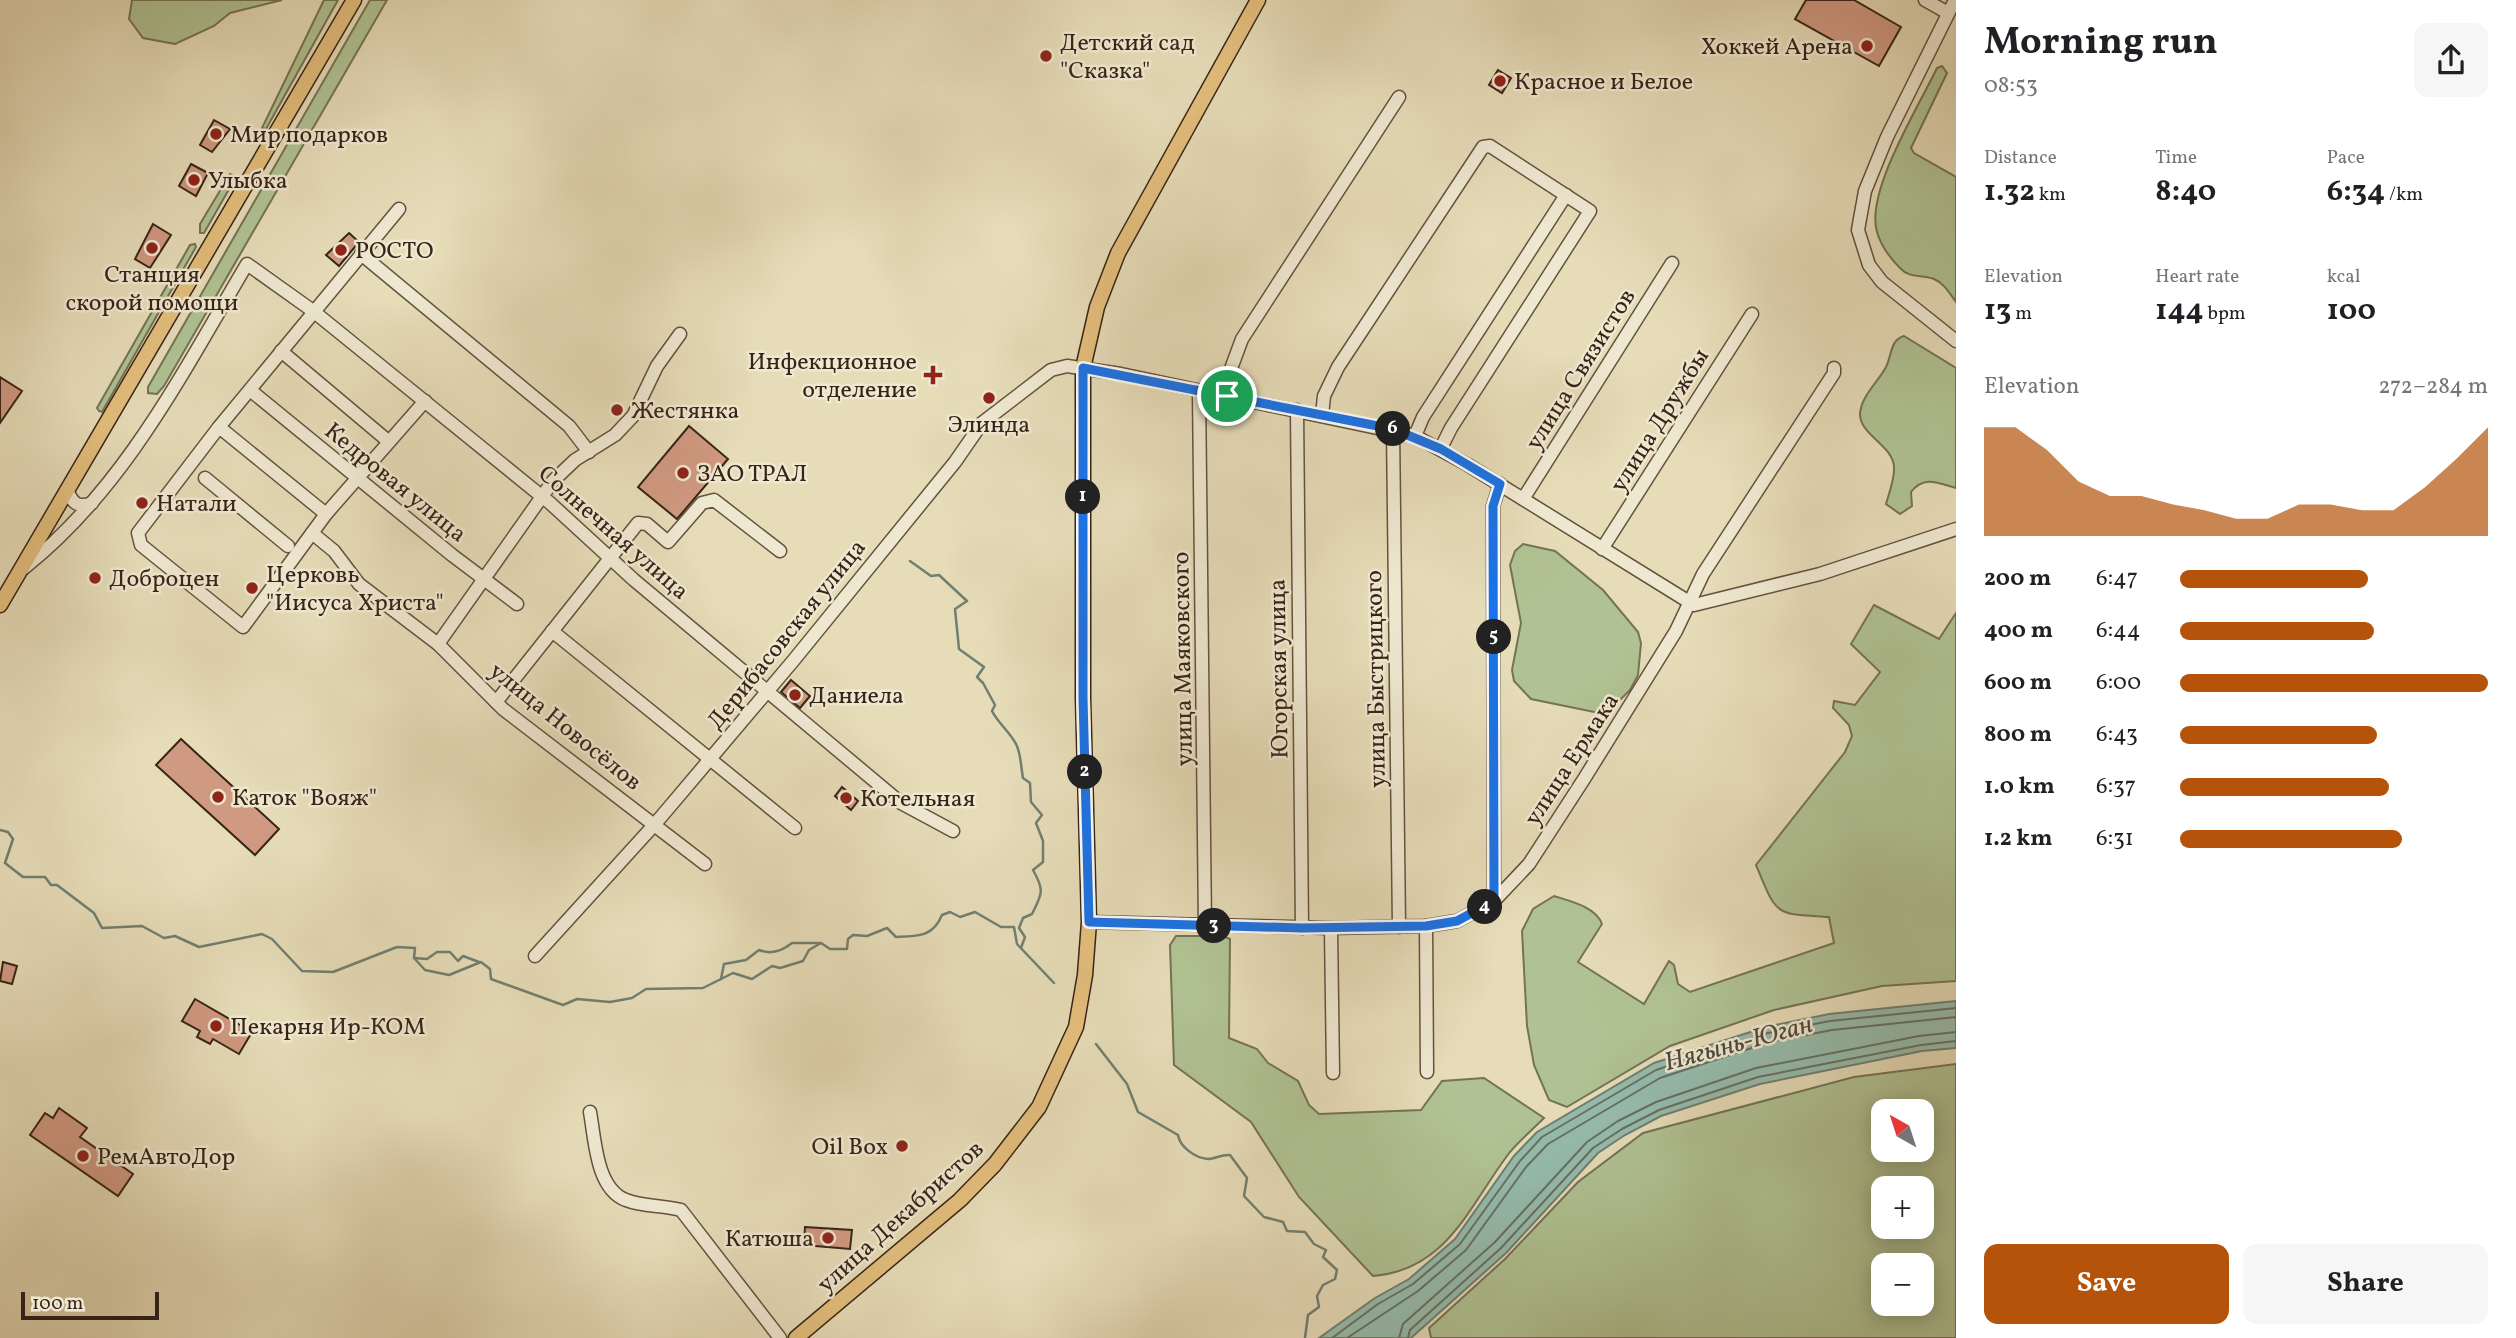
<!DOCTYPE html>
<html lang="en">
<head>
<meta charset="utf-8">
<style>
	body { margin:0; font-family:Vollkorn,serif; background:#f6f6f6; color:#202124; height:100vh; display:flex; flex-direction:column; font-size:26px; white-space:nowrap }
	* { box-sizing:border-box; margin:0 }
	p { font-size:23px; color:#757577 }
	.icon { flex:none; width:38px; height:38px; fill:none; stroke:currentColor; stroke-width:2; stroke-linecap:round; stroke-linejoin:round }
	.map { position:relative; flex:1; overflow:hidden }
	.side { display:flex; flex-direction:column; background:#fff; width:560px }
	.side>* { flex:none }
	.needle { width:46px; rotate:321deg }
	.fabs { position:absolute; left:1871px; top:1099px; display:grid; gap:14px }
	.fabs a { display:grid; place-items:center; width:63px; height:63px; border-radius:14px; background:#fff; box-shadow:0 4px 18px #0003; font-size:35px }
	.scale { position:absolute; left:21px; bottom:18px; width:138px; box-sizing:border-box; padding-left:7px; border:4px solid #372417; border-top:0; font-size:19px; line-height:24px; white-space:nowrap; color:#372417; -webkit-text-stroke:5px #efe8d1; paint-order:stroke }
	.pin { position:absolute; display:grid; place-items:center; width:60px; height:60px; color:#fff; margin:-30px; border:4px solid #fff; border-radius:50%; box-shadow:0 2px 7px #0007 }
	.km { position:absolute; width:35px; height:35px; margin:-18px; border-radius:50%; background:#222; color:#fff; font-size:19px; line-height:35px; text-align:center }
	.round { display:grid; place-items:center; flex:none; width:74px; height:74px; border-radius:14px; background:#f6f6f6 }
	.head { display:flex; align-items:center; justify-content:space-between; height:119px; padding:0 28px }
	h1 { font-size:38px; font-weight:700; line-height:52px }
	.metrics { display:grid; grid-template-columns:repeat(3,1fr); gap:10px; height:119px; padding:7px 28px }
	.metrics div { display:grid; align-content:center }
	.metrics b { font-size:30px; font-weight:700 }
	.metrics small { font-size:19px; font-weight:400 }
	.metrics p { font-size:19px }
	.chart { height:196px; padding:14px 28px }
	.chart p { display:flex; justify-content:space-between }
	.chart svg { width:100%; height:126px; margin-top:7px; fill:#b45309; opacity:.7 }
	.button { display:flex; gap:14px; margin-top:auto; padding:14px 28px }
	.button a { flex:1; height:80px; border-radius:14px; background:#b45309; color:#fff; font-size:28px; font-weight:700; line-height:80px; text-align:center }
	.button a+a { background:#f6f6f6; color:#202124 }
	ul { padding:0 28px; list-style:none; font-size:23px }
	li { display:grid; grid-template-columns:112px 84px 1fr; align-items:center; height:52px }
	li i { height:18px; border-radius:9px; background:#b45309 }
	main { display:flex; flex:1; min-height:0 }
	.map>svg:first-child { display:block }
</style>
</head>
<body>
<main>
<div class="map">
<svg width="1956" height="1338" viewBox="0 0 1956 1338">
	<rect width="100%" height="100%" fill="#e6dcb8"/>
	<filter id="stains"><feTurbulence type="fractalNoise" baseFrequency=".00286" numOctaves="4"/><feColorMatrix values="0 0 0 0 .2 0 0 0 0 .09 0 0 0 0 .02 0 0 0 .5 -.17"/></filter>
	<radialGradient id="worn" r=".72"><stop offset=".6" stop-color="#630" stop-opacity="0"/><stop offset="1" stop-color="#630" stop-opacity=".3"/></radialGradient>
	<g fill="#b0c293" stroke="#747355" stroke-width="2" fill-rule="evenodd">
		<path d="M 132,0 L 282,0 L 230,13 L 214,26 L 175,44 L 143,38 L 129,19 Z"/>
		<path d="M 324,0 L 338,0 L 266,129 L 262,128 Z"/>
		<path d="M 370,0 L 387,0 L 164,386 L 157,394 L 148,393 L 148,387 Z"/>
		<path d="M 1942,66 L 1947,73 L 1911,148 L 1914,153 L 1956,177 L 1956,302 C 1950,294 1944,283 1934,279 C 1921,274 1910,279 1900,268 C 1890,258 1881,246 1877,232 C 1865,192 1919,106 1937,68 Z"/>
		<path d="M 230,174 L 236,177 L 204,233 L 200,233 L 200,224 Z"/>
		<path d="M 195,244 L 196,247 L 102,412 L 99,411 L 97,408 L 190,245 Z"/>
		<path d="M 1904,336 L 1956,368 L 1956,488 C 1938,483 1924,475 1911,492 L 1912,506 L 1900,514 L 1886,504 C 1889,493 1895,478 1894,467 C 1893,445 1859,435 1860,413 C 1862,395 1878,382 1886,367 C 1892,355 1890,340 1904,336 Z"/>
		<path d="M 1523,544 L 1555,551 L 1603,590 L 1638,632 L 1641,643 L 1638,675 L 1630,690 L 1615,705 L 1599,713 L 1531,699 L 1514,681 L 1512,670 L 1521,623 L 1510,565 L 1515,551 Z"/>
		<path d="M 1874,605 L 1939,639 L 1956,613 L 1956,981 L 1882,986 L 1774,1010 L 1670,1046 L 1567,1107 L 1549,1100 L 1534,1065 L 1527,1026 L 1522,931 L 1533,909 L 1554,896 C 1570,901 1596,907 1602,924 L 1578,962 L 1644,1004 L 1669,961 L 1674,965 L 1678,984 L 1690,992 L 1834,943 L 1829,917 C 1774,914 1777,916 1756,865 L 1845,752 L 1852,736 L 1849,725 L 1833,708 L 1834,701 L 1855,705 L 1880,672 L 1851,644 Z"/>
		<path d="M 1176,936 L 1223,936 L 1230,939 L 1229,1038 L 1257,1049 L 1268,1063 L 1298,1081 L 1309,1105 L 1319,1114 L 1421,1110 L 1442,1081 L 1484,1078 L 1544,1118 C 1533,1129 1520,1140 1510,1152 C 1470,1204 1448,1270 1373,1276 L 1299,1197 L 1251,1122 L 1174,1065 L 1170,945 Z"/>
		<path d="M 1956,1064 L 1956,1338 L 1431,1338 L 1429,1328 L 1505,1259 L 1578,1182 L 1643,1133 L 1854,1077 ZM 1883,1111 L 1922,1111 L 1922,1150 L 1883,1150 ZM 1883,1188 L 1922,1188 L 1922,1227 L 1883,1227 ZM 1883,1265 L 1922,1265 L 1922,1304 L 1883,1304 Z"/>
	</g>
	<path fill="#96bcad" stroke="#707f71" stroke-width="2" d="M 1956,1001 L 1956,1048 L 1922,1051 L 1760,1084 L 1661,1116 L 1625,1135 L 1598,1153 L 1506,1253 L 1411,1338 L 1319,1338 L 1375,1298 L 1409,1279 L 1455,1239 L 1514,1156 L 1537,1132 L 1654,1063 L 1766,1027 L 1829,1014 Z"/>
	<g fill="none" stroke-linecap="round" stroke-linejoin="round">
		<g stroke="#667062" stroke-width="2">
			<path d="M 1332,1338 L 1378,1304 L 1413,1284 L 1460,1244 L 1520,1161 L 1542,1137 L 1656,1070 L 1768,1033 L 1830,1021 L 1956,1008"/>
			<path d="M 1347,1338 L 1418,1291 L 1466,1250 L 1526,1167 L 1548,1144 L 1660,1078 L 1770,1042 L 1832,1030 L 1956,1017"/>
			<path d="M 1399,1338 L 1403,1324 L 1495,1242 L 1587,1142 L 1618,1121 L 1656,1102 L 1756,1068 L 1919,1036 L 1956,1032"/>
			<path d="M 1408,1338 L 1410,1330 L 1501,1248 L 1593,1148 L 1622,1129 L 1659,1110 L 1758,1077 L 1921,1045 L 1956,1041"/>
		</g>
		<g stroke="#707f71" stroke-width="2.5">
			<path d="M 910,561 L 931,576 L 939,575 L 967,601 L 955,609 L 959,649 L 984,667 L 977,677 L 983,683 L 995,705 L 992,711 C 998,723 1009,731 1016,744 C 1021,753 1021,768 1023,778 L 1030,783 L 1031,802 L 1042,815 L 1036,823 L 1043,841 L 1043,862 L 1033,870 C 1045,891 1042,894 1032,914 L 1023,918 L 1019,928 L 1025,937 L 1021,948"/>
			<path d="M 0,830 L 8,832 L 13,839 L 5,863 L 23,877 L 45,877 L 51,885 L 57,885 L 94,913 L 102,928 L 142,926 L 164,938 L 175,936 L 199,947 L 262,934 L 272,939 L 302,971 L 333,972 L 397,947 L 415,948 L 414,958 L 425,970 L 449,975 L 481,962 L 490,969 L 491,979 L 563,1005 L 577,999 L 610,1002 L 632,998 L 646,989 L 703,988 L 733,973 L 752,979 L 772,966 L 780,968 L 803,961 L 809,950 L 821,943 L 830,949 L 847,949 L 848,939 L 853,935 L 867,936 L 887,928 L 896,937 C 918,936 933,937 942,915 L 950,912 L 960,917 L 975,912 L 1001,927 L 1014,927 L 1017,944 L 1054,983"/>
			<path d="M 414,958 L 427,959 L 437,952 L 450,952 L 458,961 L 463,956 L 479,962"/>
			<path d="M 721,979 L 724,964 L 746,960 L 759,950 C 771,955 782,951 792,943 L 821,943"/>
			<path d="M 1096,1044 L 1127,1084 L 1138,1112 L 1178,1135 C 1180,1147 1195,1158 1208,1159 C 1215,1159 1222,1154 1230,1155 L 1247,1178 L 1244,1196 L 1264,1217 L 1283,1222 L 1287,1231 L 1305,1232 L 1314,1244 L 1326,1250 L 1323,1257 L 1337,1270 L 1335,1279 L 1323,1285 L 1317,1296 L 1319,1307 L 1308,1315 L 1305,1338"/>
		</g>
	</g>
	<g fill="#d09981" stroke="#372417" stroke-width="2">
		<path d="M 1806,0 L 1854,0 L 1901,27 L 1879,66 L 1795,19 Z"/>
		<path d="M 1498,70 L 1511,78 L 1502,93 L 1489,85 Z"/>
		<path d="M 214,120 L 230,129 L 212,152 L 200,145 Z"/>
		<path d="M 191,164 L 208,173 L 196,196 L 179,186 Z"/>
		<path d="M 153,224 L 171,235 L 150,268 L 135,259 Z"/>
		<path d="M 349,233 L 359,242 L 339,266 L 326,255 Z"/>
		<path d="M 0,377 L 22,391 L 0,423 Z"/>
		<path d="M 689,426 L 728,459 L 677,519 L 638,487 Z"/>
		<path d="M 791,680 L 810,696 L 800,708 L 781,692 Z"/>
		<path d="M 181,739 L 279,829 L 255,855 L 156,765 Z"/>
		<path d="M 842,787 L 858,801 L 851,810 L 835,796 Z"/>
		<path d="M 3,962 L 17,966 L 12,984 L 0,981 Z"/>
		<path d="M 195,999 L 252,1032 L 239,1054 L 213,1039 L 210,1044 L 197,1037 L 200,1031 L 182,1021 Z"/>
		<path d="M 59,1108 L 87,1128 L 80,1137 L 133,1174 L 118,1196 L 30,1135 L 45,1113 L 53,1118 Z"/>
		<path d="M 805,1227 L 852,1230 L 850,1249 L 804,1245 Z"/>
	</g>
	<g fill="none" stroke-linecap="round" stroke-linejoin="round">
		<g stroke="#63523f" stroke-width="15">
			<g id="minor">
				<path d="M 1925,0 L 1948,13"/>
				<path d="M 1955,0 L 1887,137 L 1865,191 L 1858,230 L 1869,265 L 1882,282 L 1956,341"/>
				<path d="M 399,209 L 219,427 L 138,533 L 141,545 L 243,627 L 326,514 L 425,401"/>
				<path d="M 361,254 L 569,426 L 589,452"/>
				<path d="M 281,351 L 388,441"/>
				<path d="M 250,390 L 452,555 L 517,604"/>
				<path d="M 1199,391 L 1205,926"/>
				<path d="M 1227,396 L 1232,366 L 1242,339 L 1399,97"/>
				<path d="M 1297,410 L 1302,928"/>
				<path d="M 1322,415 L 1324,396 L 1338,367 L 1483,147 L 1490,146 L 1590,211 L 1451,428 L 1441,448"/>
				<path d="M 219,427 L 326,514"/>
				<path d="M 1393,429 L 1399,927"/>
				<path d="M 1415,436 L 1423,417 L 1566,195"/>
				<path d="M 205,478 L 288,546"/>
				<path d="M 68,492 C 73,504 79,508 92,503"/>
				<path d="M 1523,499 L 1672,263"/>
				<path d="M 312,533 L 334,551 L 359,584 L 438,644 L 503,709 L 705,864"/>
				<path d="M 1602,549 L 1752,314"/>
				<path d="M 24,568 C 124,489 183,372 247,264 L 313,311 L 550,503 L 634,580 L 901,803 L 953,831"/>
				<path d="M 552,631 L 795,828"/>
				<path d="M 438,644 L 553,481 L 575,460 L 615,435 L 633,416 L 657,366 L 680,334"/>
				<path d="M 496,702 L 638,523 L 647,524 L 668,542 L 702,503 L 714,500 L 780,551"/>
				<path d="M 1494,901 L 1493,506 L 1500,484"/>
				<path d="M 1089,922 L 1331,928 L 1426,926 L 1457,921 L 1494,901 L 1529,864 L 1584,779 L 1676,631 L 1703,574 L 1834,373 L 1834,368"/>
				<path d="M 1426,926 L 1427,1072"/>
				<path d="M 1331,928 L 1333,1073"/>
				<path d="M 535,956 L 655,824 L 793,661 L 955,462 L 982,423 L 1051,370 L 1067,366 L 1121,374 L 1415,436 L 1468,465 L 1694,605 L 1820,574 L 1956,529"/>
				<path d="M 590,1112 C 595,1139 596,1189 626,1200 C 643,1207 663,1205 681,1210 L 780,1338"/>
			</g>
		</g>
		<g stroke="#372417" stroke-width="17">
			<g id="major">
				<path d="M 0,605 L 354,0"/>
				<path d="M 796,1338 L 960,1200 L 995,1164 L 1039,1107 L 1076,1027 L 1085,975 L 1089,922 L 1083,698 L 1083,368 L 1097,307 L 1118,253 L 1258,0"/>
			</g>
		</g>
		<use href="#minor" stroke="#efe8d1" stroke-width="12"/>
		<use href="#major" stroke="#e3be7c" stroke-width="14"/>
	</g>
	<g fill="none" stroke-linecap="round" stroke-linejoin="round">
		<g stroke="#fff" stroke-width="14">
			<path id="route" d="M 1083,368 L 1393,429 L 1441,449 L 1500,484 L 1493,506 L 1494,901 L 1457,921 L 1426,926 L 1302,928 L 1089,922 L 1083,698 Z"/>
		</g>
		<use href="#route" stroke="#1a73e8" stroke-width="9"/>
	</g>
	<g fill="#8f2418" stroke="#efe8d1" stroke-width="2.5">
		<circle cx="1867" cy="46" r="7"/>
		<circle cx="1046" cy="56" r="7"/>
		<circle cx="1500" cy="81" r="7"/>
		<circle cx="216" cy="134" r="7"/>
		<circle cx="194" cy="180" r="7"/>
		<circle cx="152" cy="248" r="7"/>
		<circle cx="341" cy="250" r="7"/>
		<path d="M929.5 364.5h7v7h7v7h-7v7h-7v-7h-7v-7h7z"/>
		<circle cx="989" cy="398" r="7"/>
		<circle cx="617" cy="410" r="7"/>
		<circle cx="683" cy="473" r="7"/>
		<circle cx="142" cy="503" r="7"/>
		<circle cx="95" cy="578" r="7"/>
		<circle cx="252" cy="588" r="7"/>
		<circle cx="795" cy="695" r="7"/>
		<circle cx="218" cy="797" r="7"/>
		<circle cx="846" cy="798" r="7"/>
		<circle cx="216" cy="1026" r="7"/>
		<circle cx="902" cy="1146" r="7"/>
		<circle cx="83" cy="1156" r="7"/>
		<circle cx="828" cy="1238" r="7"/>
	</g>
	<g text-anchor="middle" stroke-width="5" stroke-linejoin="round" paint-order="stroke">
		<g font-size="24" fill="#372417" stroke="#efe8d1" text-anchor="start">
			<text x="1060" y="50">Детский сад<tspan x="1060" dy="28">"Сказка"</tspan></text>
			<text x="1853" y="54" text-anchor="end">Хоккей Арена</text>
			<text x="1514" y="89">Красное и Белое</text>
			<text x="230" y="142">Мир подарков</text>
			<text x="208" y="188">Улыбка</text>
			<text x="355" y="258">РОСТО</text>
			<text x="152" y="282" text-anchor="middle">Станция<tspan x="152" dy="28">скорой помощи</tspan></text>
			<text x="917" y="369" text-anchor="end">Инфекционное<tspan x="917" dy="28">отделение</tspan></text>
			<text x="631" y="418">Жестянка</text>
			<text x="989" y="432" text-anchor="middle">Элинда</text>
			<text x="697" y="481">ЗАО ТРАЛ</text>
			<text x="156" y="511">Натали</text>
			<text x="266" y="582">Церковь<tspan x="266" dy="28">"Иисуса Христа"</tspan></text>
			<text x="109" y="586">Доброцен</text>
			<text x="809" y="703">Даниела</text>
			<text x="232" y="805">Каток "Вояж"</text>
			<text x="860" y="806">Котельная</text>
			<text x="230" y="1034">Пекарня Ир-КОМ</text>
			<text x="888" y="1154" text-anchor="end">Oil Box</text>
			<text x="97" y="1164">РемАвтоДор</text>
			<text x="814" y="1246" text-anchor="end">Катюша</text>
		</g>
		<g font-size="24" fill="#372417" stroke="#efe8d1">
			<text transform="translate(1580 369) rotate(-58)" y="8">улица Связистов</text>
			<text transform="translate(1659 420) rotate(-58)" y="8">улица Дружбы</text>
			<text transform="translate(396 482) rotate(39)" y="8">Кедровая улица</text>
			<text transform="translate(614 532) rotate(41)" y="8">Солнечная улица</text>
			<text transform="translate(786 634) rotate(-51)" y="8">Дерибасовская улица</text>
			<text transform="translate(1182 659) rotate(-91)" y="8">улица Маяковского</text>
			<text transform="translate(1278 669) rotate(-91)" y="8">Югорская улица</text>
			<text transform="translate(1375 679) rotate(-91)" y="8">улица Быстрицкого</text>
			<text transform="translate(566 726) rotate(39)" y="8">улица Новосёлов</text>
			<text transform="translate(1571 759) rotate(-57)" y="8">улица Ермака</text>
			<text transform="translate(900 1216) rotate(-42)" y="8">улица Декабристов</text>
		</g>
		<g font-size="26" font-style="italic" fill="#4f4a3c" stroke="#efe8d1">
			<text transform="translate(1738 1042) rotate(-15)" y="9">Нягынь-Юган</text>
		</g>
	</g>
	<rect width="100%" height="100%" filter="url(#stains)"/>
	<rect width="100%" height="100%" fill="url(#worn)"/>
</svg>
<div class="fabs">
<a><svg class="needle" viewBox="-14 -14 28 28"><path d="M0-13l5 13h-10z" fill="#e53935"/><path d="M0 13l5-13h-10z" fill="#757577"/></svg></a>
<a>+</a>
<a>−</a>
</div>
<div class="scale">100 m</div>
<div class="pin" style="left:1227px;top:396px;background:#1e9e55"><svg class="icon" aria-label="arrive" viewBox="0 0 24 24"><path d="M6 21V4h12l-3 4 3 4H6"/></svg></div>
<b class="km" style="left:1083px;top:497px">1</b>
<b class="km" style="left:1085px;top:772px">2</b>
<b class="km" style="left:1214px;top:926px">3</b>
<b class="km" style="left:1485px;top:907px">4</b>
<b class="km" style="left:1494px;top:637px">5</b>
<b class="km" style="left:1393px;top:429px">6</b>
</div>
<section class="side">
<div class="head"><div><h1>Morning run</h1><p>08:53</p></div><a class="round"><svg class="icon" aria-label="share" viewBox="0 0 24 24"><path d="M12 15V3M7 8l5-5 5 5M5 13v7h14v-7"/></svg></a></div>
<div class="metrics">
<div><p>Distance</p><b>1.32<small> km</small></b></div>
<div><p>Time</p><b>8:40</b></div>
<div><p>Pace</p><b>6:34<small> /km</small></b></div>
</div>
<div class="metrics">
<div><p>Elevation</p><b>13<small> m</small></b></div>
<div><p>Heart rate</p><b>144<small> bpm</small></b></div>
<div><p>kcal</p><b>100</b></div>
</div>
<div class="chart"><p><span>Elevation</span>272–284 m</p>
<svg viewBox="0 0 160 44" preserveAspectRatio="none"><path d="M0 44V6L10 6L20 14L30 25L40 30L50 30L60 33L70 35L80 38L90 38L100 33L110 33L120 35L130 35L140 27L150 17L160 6V44z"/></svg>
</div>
<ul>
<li><b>200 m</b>6:47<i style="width:61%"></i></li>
<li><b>400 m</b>6:44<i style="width:63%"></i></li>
<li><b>600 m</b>6:00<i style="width:100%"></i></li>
<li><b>800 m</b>6:43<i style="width:64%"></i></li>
<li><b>1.0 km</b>6:37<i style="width:68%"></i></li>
<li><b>1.2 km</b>6:31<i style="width:72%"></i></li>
</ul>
<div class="button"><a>Save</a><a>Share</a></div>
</section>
</main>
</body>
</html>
